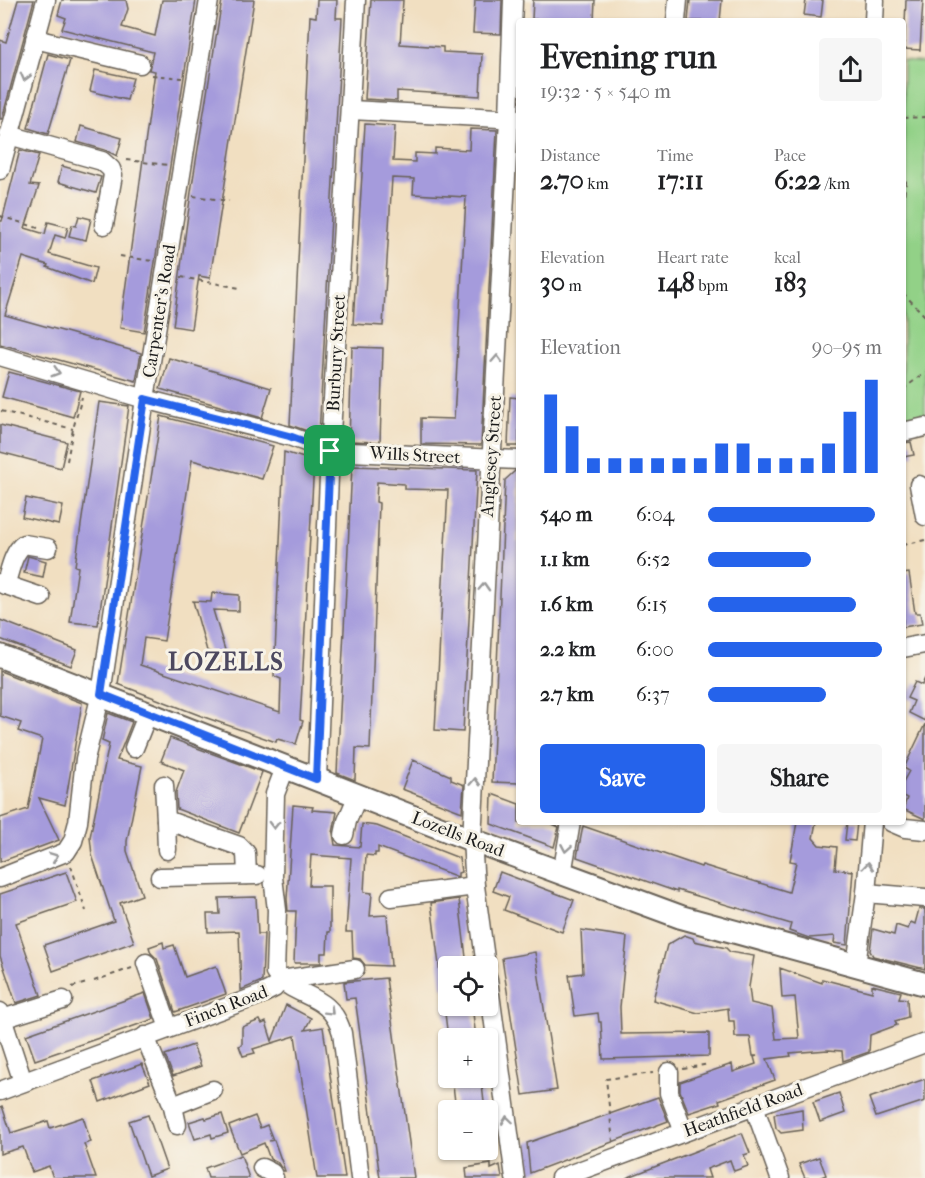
<!DOCTYPE html>
<html lang="en">
<head>
<meta charset="utf-8">
<style>
	body { margin:0; font-family:"IM FELL French Canon",serif; background:#f6f6f6; color:#202124; height:100vh; display:flex; flex-direction:column; font-size:22px; white-space:nowrap }
	* { box-sizing:border-box; margin:0 }
	p { font-size:20px; color:#757577 }
	.icon { flex:none; width:33px; height:33px; fill:none; stroke:currentColor; stroke-width:2; stroke-linecap:round; stroke-linejoin:round }
	.map { position:relative; flex:1; overflow:hidden }
	.drawer { position:absolute; left:516px; top:18px; width:390px; height:807px; display:flex; flex-direction:column; background:#fff; border-radius:6px; box-shadow:0 2px 4px #0004 }
	.drawer>* { flex:none }
	.controls { position:absolute; left:438px; top:956px; display:grid; gap:12px }
	.controls a { display:grid; place-items:center; width:60px; height:60px; border-radius:6px; background:#fff; box-shadow:0 2px 4px #0004; font-size:30px }
	.pin { position:absolute; display:grid; place-items:center; width:51px; height:51px; color:#fff; margin:-26px; border-radius:12px; box-shadow:0 3px 9px #0006 }
	.round { display:grid; place-items:center; flex:none; width:63px; height:63px; border-radius:6px; background:#f6f6f6 }
	.overview { display:flex; align-items:center; justify-content:space-between; height:102px; padding:0 24px }
	h1 { font-size:33px; font-weight:700; line-height:45px }
	.metrics { display:grid; grid-template-columns:repeat(3,1fr); gap:9px; height:102px; padding:6px 24px }
	.metrics div { display:grid; align-content:center }
	.metrics b { font-size:26px; font-weight:700 }
	.metrics small { font-size:16px; font-weight:400 }
	.metrics p { font-size:16px }
	.chart { height:168px; padding:12px 24px }
	.chart p { display:flex; justify-content:space-between }
	.chart svg { width:100%; height:108px; margin-top:6px; stroke:#2563eb; stroke-width:6 }
	.primary-button { display:flex; gap:12px; margin-top:auto; padding:12px 24px }
	.primary-button a { flex:1; height:69px; border-radius:6px; background:#2563eb; color:#fff; font-size:24px; font-weight:700; line-height:69px; text-align:center }
	.primary-button a+a { background:#f6f6f6; color:#202124 }
	ul { padding:0 24px; list-style:none; font-size:20px }
	li { display:grid; grid-template-columns:96px 72px 1fr; align-items:center; height:45px }
	li i { height:15px; border-radius:8px; background:#2563eb }
	.map>svg:first-child { display:block }
</style>
</head>
<body>
<div class="map">
<svg width="925" height="1178" viewBox="0 0 925 1178">
	<rect width="100%" height="100%" fill="#f7f3e8"/>
	<filter id="ink" filterUnits="userSpaceOnUse"><feTurbulence type="fractalNoise" baseFrequency=".0167" numOctaves="2"/><feDisplacementMap in="SourceGraphic" scale="12" xChannelSelector="R" yChannelSelector="G"/><feConvolveMatrix kernelMatrix="1 2 1 2 8 2 1 2 1" color-interpolation-filters="sRGB"/></filter>
	<filter id="wash" filterUnits="userSpaceOnUse"><feTurbulence type="fractalNoise" baseFrequency=".008" numOctaves="4" result="noise"/><feDisplacementMap in="SourceGraphic" scale="24" xChannelSelector="R" yChannelSelector="G"/><feGaussianBlur stdDeviation="1.35" result="paint"/><feColorMatrix in="noise" values="0 0 0 0 0 0 0 0 0 0 0 0 0 0 0 0 0 1.4 0 .05"/><feComposite in="paint" operator="in"/></filter>
	<g filter="url(#wash)">
		<rect width="100%" height="100%" fill="#f1dfc1"/>
		<path fill="#92d187" stroke="#577652" stroke-width="1.5" d="M 903,61 L 925,63 L 925,422 L 903,427 Z"/>
		<g id="blocks">
			<g fill="#a59bdc">
				<path d="M 18,0 L 34,0 L 2,119 L 0,119 L 0,40 L 6,42 Z"/>
				<path d="M 62,0 L 126,0 L 128,9 L 122,27 L 155,36 L 162,0 L 196,0 L 144,332 L 120,328 L 155,71 L 149,70 L 153,52 L 62,29 L 66,18 L 58,15 Z"/>
				<path d="M 222,0 L 254,0 L 210,278 L 199,276 L 191,329 L 173,326 L 191,192 Z"/>
				<path d="M 317,0 L 337,0 L 336,18 L 342,18 L 319,435 L 290,425 L 310,16 L 316,17 Z"/>
				<path d="M 371,0 L 403,0 L 400,44 L 443,47 L 443,52 L 482,54 L 480,96 L 397,91 L 397,101 L 365,99 Z"/>
				<path d="M 475,0 L 502,0 L 501,34 L 473,33 Z"/>
				<path d="M 533,0 L 595,0 L 594,21 L 532,19 Z"/>
				<path d="M 690,0 L 722,0 L 720,21 L 688,21 Z"/>
				<path d="M 806,0 L 823,0 L 821,17 L 804,15 Z"/>
				<path d="M 906,0 L 923,0 L 920,50 L 904,49 Z"/>
				<path d="M 48,54 L 70,60 L 48,134 L 28,128 Z"/>
				<path d="M 95,70 L 133,78 L 127,100 L 90,91 Z"/>
				<path d="M 365,124 L 395,126 L 393,161 L 415,162 L 415,153 L 435,154 L 435,148 L 469,150 L 470,129 L 497,130 L 481,445 L 421,444 L 421,418 L 454,419 L 466,197 L 413,194 L 414,179 L 392,178 L 383,326 L 353,324 Z"/>
				<path d="M 81,126 L 122,138 L 117,156 L 105,150 L 77,142 Z"/>
				<path d="M 20,150 L 39,155 L 30,185 L 39,186 L 25,228 L 45,234 L 48,222 L 68,227 L 65,238 L 55,235 L 49,254 L 96,268 L 92,284 L 47,267 L 48,265 L 23,257 L 5,315 L 141,353 L 136,381 L 0,344 L 0,221 L 2,221 Z"/>
				<path d="M 62,166 L 101,177 L 96,193 L 58,182 Z"/>
				<path d="M 79,216 L 91,219 L 86,240 L 69,236 L 72,225 L 76,226 Z"/>
				<path d="M 352,347 L 383,348 L 380,442 L 349,441 Z"/>
				<path d="M 169,358 L 271,388 L 262,418 L 160,389 Z"/>
				<path d="M 9,372 L 80,391 L 73,417 L 2,397 Z"/>
				<path d="M 510,397 L 519,398 L 519,446 L 508,446 Z"/>
				<path d="M 99,402 L 129,406 L 98,625 L 70,622 L 78,567 L 75,566 Z"/>
				<path d="M 161,416 L 273,446 L 262,479 L 192,460 L 164,641 L 144,638 L 140,665 L 280,712 L 281,679 L 274,676 L 284,452 L 314,461 L 302,686 L 300,720 L 303,721 L 296,744 L 277,739 L 276,742 L 204,717 L 118,684 Z"/>
				<path d="M 0,425 L 67,442 L 61,468 L 0,452 Z"/>
				<path d="M 911,442 L 914,455 L 903,457 L 903,443 Z"/>
				<path d="M 352,466 L 477,470 L 463,732 L 435,730 L 448,490 L 404,489 L 404,484 L 377,482 L 376,502 L 379,503 L 370,749 L 356,748 L 355,780 L 337,773 Z"/>
				<path d="M 515,471 L 519,471 L 517,542 L 519,542 L 519,783 L 492,782 L 505,480 Z"/>
				<path d="M 26,498 L 63,506 L 59,525 L 22,517 Z"/>
				<path d="M 28,556 L 46,561 L 43,577 L 24,573 Z"/>
				<path d="M 909,573 L 915,613 L 920,613 L 922,624 L 903,627 L 903,574 Z"/>
				<path d="M 212,593 L 239,595 L 239,611 L 213,610 L 227,657 L 207,651 L 193,601 L 211,602 Z"/>
				<path d="M 0,620 L 77,650 L 71,666 L 0,639 Z"/>
				<path d="M 0,671 L 82,703 L 65,805 L 39,798 L 59,840 L 0,862 L 0,818 L 28,809 L 42,739 L 18,731 L 21,723 L 0,716 Z"/>
				<path d="M 925,678 L 925,721 L 909,713 L 914,701 L 907,698 L 915,682 L 922,685 Z"/>
				<path d="M 108,713 L 132,722 L 117,760 L 142,766 L 127,841 L 127,851 L 142,895 L 120,903 L 134,942 L 53,971 L 44,945 L 114,921 L 92,855 L 90,837 L 109,744 L 102,741 Z"/>
				<path d="M 925,724 L 925,819 L 903,809 L 907,798 L 903,796 L 903,782 L 909,771 L 904,768 Z"/>
				<path d="M 170,738 L 262,772 L 239,833 L 177,809 L 176,792 L 184,770 L 161,761 Z"/>
				<path d="M 413,760 L 451,776 L 451,780 L 464,785 L 462,812 L 402,789 Z"/>
				<path d="M 492,794 L 519,804 L 519,822 L 548,822 L 559,827 L 554,847 L 491,824 Z"/>
				<path d="M 293,805 L 313,807 L 312,810 L 337,812 L 333,833 L 335,845 L 360,847 L 362,824 L 377,826 L 459,858 L 461,872 L 458,873 L 458,877 L 378,847 L 378,853 L 375,853 L 375,856 L 366,855 L 364,892 L 372,893 L 370,916 L 387,915 L 391,966 L 365,965 L 360,959 L 353,958 L 352,932 L 346,932 L 351,858 L 311,855 L 309,886 L 330,886 L 330,932 L 328,932 L 327,953 L 321,953 L 321,963 L 294,963 L 296,911 L 288,911 L 287,899 Z"/>
				<path d="M 797,822 L 816,822 L 813,838 L 819,845 L 837,847 L 835,869 L 853,871 L 847,945 L 834,943 L 835,936 L 809,938 L 789,931 L 791,924 L 677,890 L 677,892 L 577,857 L 583,826 L 701,867 L 702,865 L 789,892 L 796,862 L 790,861 Z"/>
				<path d="M 847,822 L 857,822 L 855,841 L 845,840 Z"/>
				<path d="M 66,872 L 77,902 L 16,923 L 41,995 L 16,1003 L 0,956 L 0,894 Z"/>
				<path d="M 500,872 L 574,900 L 562,932 L 504,910 L 509,897 L 493,891 Z"/>
				<path d="M 256,897 L 258,934 L 264,934 L 262,981 L 241,990 L 239,931 L 208,932 L 207,914 L 220,914 L 219,898 Z"/>
				<path d="M 459,899 L 467,966 L 448,966 L 448,988 L 442,988 L 431,903 Z"/>
				<path d="M 919,909 L 925,909 L 925,969 L 873,956 L 870,951 L 873,929 L 894,935 L 896,925 L 908,929 L 911,922 L 915,924 Z"/>
				<path d="M 581,930 L 627,937 L 620,1007 L 621,1034 L 709,1033 L 709,1056 L 603,1059 L 601,1022 L 599,1022 L 598,1013 L 575,1016 L 569,975 L 583,973 Z"/>
				<path d="M 684,935 L 693,938 L 694,941 L 726,948 L 730,952 L 754,956 L 749,987 L 751,1003 L 772,1008 L 776,1039 L 799,1038 L 795,997 L 782,998 L 780,968 L 822,983 L 822,979 L 872,992 L 872,985 L 901,992 L 899,998 L 907,999 L 908,1017 L 895,1021 L 897,1025 L 870,1035 L 869,1052 L 843,1061 L 842,1051 L 828,1050 L 790,1053 L 791,1056 L 767,1059 L 775,1080 L 719,1100 L 720,1103 L 689,1113 L 680,1091 L 680,1082 L 732,1064 L 733,1072 L 756,1064 L 754,1057 L 757,1056 L 753,1056 L 750,1037 L 735,1037 L 734,1021 L 729,1021 L 728,1008 L 698,1013 L 653,1000 L 667,945 Z"/>
				<path d="M 163,942 L 164,948 L 174,945 L 185,977 L 216,966 L 226,994 L 175,1012 L 157,959 L 151,953 L 149,947 Z"/>
				<path d="M 535,952 L 557,1090 L 523,1095 L 502,958 Z"/>
				<path d="M 386,978 L 414,1178 L 380,1178 L 355,998 L 346,999 L 344,982 Z"/>
				<path d="M 145,993 L 154,1019 L 35,1060 L 26,1035 Z"/>
				<path d="M 286,1005 L 311,1018 L 305,1030 L 323,1027 L 345,1178 L 317,1178 L 295,1036 L 253,1049 L 255,1053 L 243,1056 L 239,1046 L 242,1045 L 242,1027 L 260,1020 L 262,1024 L 266,1022 L 272,1041 Z"/>
				<path d="M 444,1005 L 472,1005 L 476,1038 L 448,1038 Z"/>
				<path d="M 193,1045 L 201,1066 L 173,1076 L 165,1055 Z"/>
				<path d="M 142,1064 L 150,1083 L 100,1102 L 93,1081 Z"/>
				<path d="M 452,1077 L 481,1077 L 485,1110 L 456,1110 Z"/>
				<path d="M 925,1079 L 925,1101 L 876,1117 L 869,1098 Z"/>
				<path d="M 839,1093 L 845,1113 L 820,1122 L 813,1102 Z"/>
				<path d="M 658,1097 L 668,1121 L 530,1173 L 527,1143 Z"/>
				<path d="M 2,1106 L 11,1133 L 48,1121 L 50,1128 L 83,1117 L 91,1142 L 84,1144 L 96,1178 L 53,1178 L 49,1166 L 32,1172 L 23,1147 L 0,1154 L 0,1107 Z"/>
				<path d="M 802,1109 L 803,1130 L 781,1133 L 776,1128 L 774,1114 Z"/>
				<path d="M 222,1114 L 228,1133 L 212,1138 L 211,1134 L 195,1139 L 189,1122 L 205,1117 L 206,1119 Z"/>
				<path d="M 148,1115 L 167,1169 L 148,1176 L 129,1121 Z"/>
				<path d="M 255,1116 L 260,1128 L 267,1125 L 273,1140 L 269,1141 L 274,1140 L 285,1171 L 283,1171 L 278,1163 L 270,1159 L 264,1143 L 240,1153 L 229,1126 Z"/>
				<path d="M 742,1133 L 750,1153 L 744,1155 L 748,1166 L 734,1171 L 730,1160 L 707,1169 L 710,1178 L 626,1178 Z"/>
				<path d="M 241,1155 L 249,1178 L 208,1178 L 205,1168 Z"/>
				<path d="M 819,1157 L 826,1175 L 819,1178 L 805,1178 L 799,1164 Z"/>
				<path d="M 491,1164 L 491,1169 L 500,1165 L 502,1178 L 467,1178 L 466,1168 Z"/>
			</g>
		</g>
	</g>
	<g filter="url(#ink)">
		<use href="#blocks" fill-opacity="0" stroke="#676056" stroke-width="1.5"/>
		<g fill="none" stroke-linecap="round" stroke-linejoin="round">
			<g stroke="#676056" stroke-width="21">
				<g id="minor">
					<path d="M 676,21 L 678,0"/>
					<path d="M 874,21 L 875,0"/>
					<path d="M 35,39 L 140,64"/>
					<path d="M 351,110 L 519,119"/>
					<path d="M 9,135 L 102,161 L 111,169 L 113,175 L 104,225"/>
					<path d="M 0,170 L 46,0"/>
					<path d="M 0,356 L 145,399 L 289,436 L 330,451 L 519,460"/>
					<path d="M 903,432 L 925,427"/>
					<path d="M 919,485 L 925,516"/>
					<path d="M 0,583 L 41,597"/>
					<path d="M 5,585 C 10,572 12,553 24,544 L 48,548"/>
					<path d="M 903,648 L 925,644"/>
					<path d="M 134,748 L 148,713"/>
					<path d="M 285,768 L 275,794 L 273,877 L 277,910 L 275,973 C 296,1000 330,991 342,1033 L 360,1178"/>
					<path d="M 317,779 L 330,451 L 356,0"/>
					<path d="M 164,785 L 166,820"/>
					<path d="M 891,822 L 905,828 L 925,830"/>
					<path d="M 344,835 L 347,821 L 358,795"/>
					<path d="M 167,850 L 166,820 L 239,846 L 246,853 L 247,875"/>
					<path d="M 562,874 L 571,822"/>
					<path d="M 160,877 L 257,875"/>
					<path d="M 0,878 L 66,852 L 73,841 L 78,822 L 85,759 L 101,694 L 145,399 L 209,0"/>
					<path d="M 866,893 L 925,898"/>
					<path d="M 391,897 L 475,886"/>
					<path d="M 146,963 L 169,1028"/>
					<path d="M 856,965 L 866,893 L 872,822"/>
					<path d="M 486,966 L 475,886 L 472,840 L 509,118 L 513,0"/>
					<path d="M 488,979 L 515,1178"/>
					<path d="M 281,980 L 355,969"/>
					<path d="M 0,1012 L 23,1082"/>
					<path d="M 2,1019 L 63,1000"/>
					<path d="M 145,1036 L 173,1106 L 177,1125"/>
					<path d="M 669,1072 L 669,1093 L 684,1132"/>
					<path d="M 0,1091 L 260,995 L 274,988 L 281,980"/>
					<path d="M 173,1106 L 213,1090"/>
					<path d="M 754,1106 L 780,1178"/>
					<path d="M 262,1168 L 272,1173 L 274,1178"/>
					<path d="M 560,1178 L 925,1043"/>
				</g>
			</g>
			<g stroke="#676056" stroke-width="26">
				<path id="major" d="M 0,656 L 472,840 L 681,917 L 925,984"/>
			</g>
			<g stroke="#676056" stroke-width="2" stroke-dasharray="4.5 4.5" stroke-linecap="butt">
				<path d="M 152,75 L 182,78"/>
				<path d="M 903,118 L 925,117"/>
				<path d="M 126,160 L 168,165"/>
				<path d="M 903,172 L 906,182 L 903,202"/>
				<path d="M 193,196 L 229,201"/>
				<path d="M 0,216 L 38,228"/>
				<path d="M 120,256 L 152,261"/>
				<path d="M 181,277 L 240,288"/>
				<path d="M 903,293 L 925,316"/>
				<path d="M 903,389 L 925,373"/>
				<path d="M 1,411 L 73,429"/>
				<path d="M 67,461 L 73,429 L 82,397"/>
				<path d="M 903,545 L 925,540"/>
				<path d="M 71,866 L 86,911"/>
				<path d="M 94,981 L 132,968"/>
				<path d="M 72,987 L 87,983"/>
				<path d="M 683,1069 L 709,1064"/>
				<path d="M 613,1142 L 606,1079 L 653,1073"/>
			</g>
			<use href="#minor" stroke="#fff" stroke-width="18"/>
			<use href="#major" stroke="#fff" stroke-width="22"/>
		</g>
		<defs><path id="oneway-chevron" d="M-2-3.5L2.5 0L-2 3.5" fill="none" stroke-width="1.6" stroke-linecap="round" stroke-linejoin="round" transform="scale(1.5)"/></defs>
		<g stroke="#999">
			<use href="#oneway-chevron" transform="translate(25 77) rotate(105)"/>
			<use href="#oneway-chevron" transform="translate(497 359) rotate(-87)"/>
			<use href="#oneway-chevron" transform="translate(56 372) rotate(16)"/>
			<use href="#oneway-chevron" transform="translate(484 587) rotate(-87)"/>
			<use href="#oneway-chevron" transform="translate(475 782) rotate(-87)"/>
			<use href="#oneway-chevron" transform="translate(274 825) rotate(91)"/>
			<use href="#oneway-chevron" transform="translate(566 848) rotate(100)"/>
			<use href="#oneway-chevron" transform="translate(54 857) rotate(-21)"/>
			<use href="#oneway-chevron" transform="translate(868 866) rotate(-85)"/>
			<use href="#oneway-chevron" transform="translate(330 1011) rotate(45)"/>
			<use href="#oneway-chevron" transform="translate(507 1120) rotate(-98)"/>
		</g>
	</g>
	<g fill="none" stroke-linecap="round" stroke-linejoin="round" filter="url(#ink)">
		<g stroke="#fff" stroke-width="12">
			<path id="route" d="M 145,399 L 289,436 L 330,451 L 316,779 L 101,694 Z"/>
		</g>
		<use href="#route" stroke="#2563eb" stroke-width="8"/>
	</g>
	<g text-anchor="middle" stroke-width="6" stroke-linejoin="round" paint-order="stroke">
		<g font-size="18" fill="#1c1c1c" stroke="#f7f3e8">
			<text transform="translate(159 311) rotate(-81)" y="6">Carpenter's Road</text>
			<text transform="translate(336 353) rotate(-87)" y="6">Burbury Street</text>
			<text transform="translate(415 455) rotate(3)" y="6">Wills Street</text>
			<text transform="translate(491 456) rotate(-86)" y="6">Anglesey Street</text>
			<text transform="translate(458 834) rotate(21)" y="6">Lozells Road</text>
			<text transform="translate(226 1006) rotate(-21)" y="6">Finch Road</text>
			<text transform="translate(743 1110) rotate(-20)" y="6">Heathfield Road</text>
		</g>
		<g font-size="24" font-weight="bold" letter-spacing="1.5" fill="#4c485f" stroke="#f7f3e8">
			<text x="226" y="670">LOZELLS</text>
		</g>
	</g>
</svg>
<div class="controls">
<a><svg class="icon" aria-label="locate" viewBox="0 0 24 24"><circle cx="12" cy="12" r="6"/><path d="M12 2v4M12 18v4M2 12h4M18 12h4"/></svg></a>
<a>+</a>
<a>−</a>
</div>
<div class="pin" style="left:330px;top:451px;background:#1e9e55"><svg class="icon" aria-label="arrive" viewBox="0 0 24 24"><path d="M6 21V4h12l-3 4 3 4H6"/></svg></div>
<section class="drawer">
<div class="overview"><div><h1>Evening run</h1><p>19:32 · 5 × 540 m</p></div><a class="round"><svg class="icon" aria-label="share" viewBox="0 0 24 24"><path d="M12 15V3M7 8l5-5 5 5M5 13v7h14v-7"/></svg></a></div>
<div class="metrics">
<div><p>Distance</p><b>2.70<small> km</small></b></div>
<div><p>Time</p><b>17:11</b></div>
<div><p>Pace</p><b>6:22<small> /km</small></b></div>
</div>
<div class="metrics">
<div><p>Elevation</p><b>30<small> m</small></b></div>
<div><p>Heart rate</p><b>148<small> bpm</small></b></div>
<div><p>kcal</p><b>183</b></div>
</div>
<div class="chart"><p><span>Elevation</span>90–95 m</p>
<svg viewBox="0 0 160 44" preserveAspectRatio="none"><path d="M5 44V12M15 44V25M25 44V38M35 44V38M45 44V38M55 44V38M65 44V38M75 44V38M85 44V32M95 44V32M105 44V38M115 44V38M125 44V38M135 44V32M145 44V19M155 44V6"/></svg>
</div>
<ul>
<li><b>540 m</b>6:04<i style="width:96%"></i></li>
<li><b>1.1 km</b>6:52<i style="width:59%"></i></li>
<li><b>1.6 km</b>6:15<i style="width:85%"></i></li>
<li><b>2.2 km</b>6:00<i style="width:100%"></i></li>
<li><b>2.7 km</b>6:37<i style="width:68%"></i></li>
</ul>
<div class="primary-button"><a>Save</a><a>Share</a></div>
</section>
</div>
</body>
</html>
